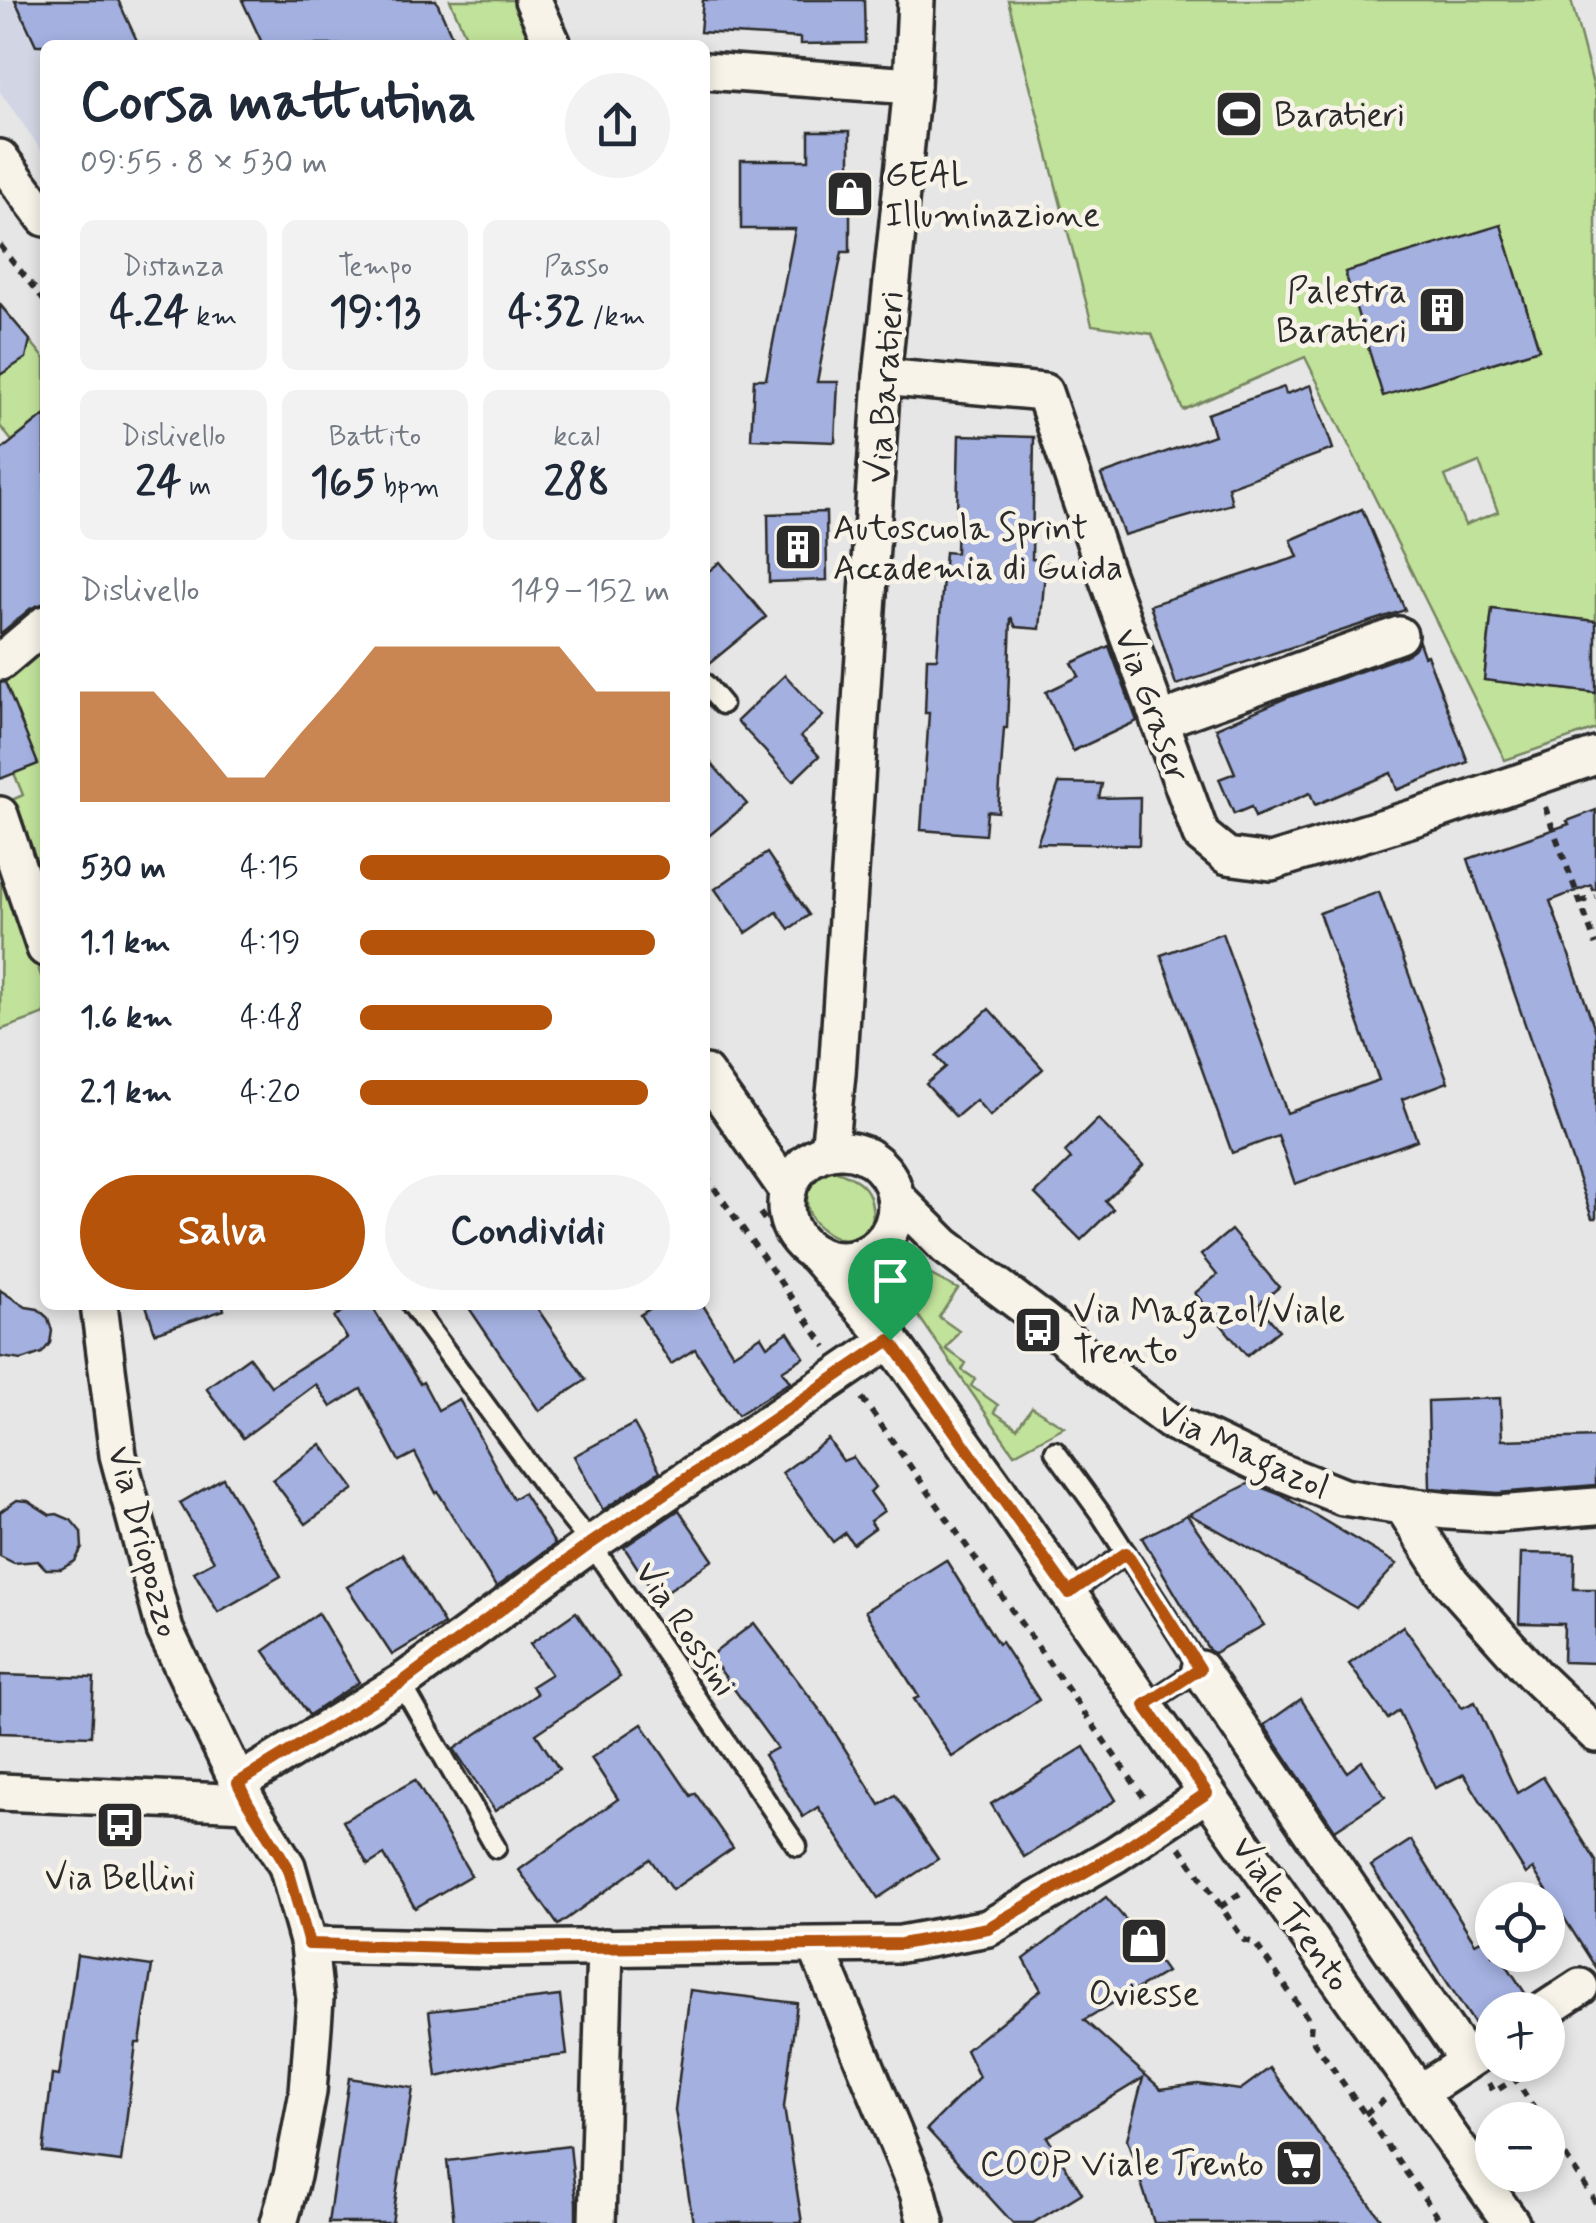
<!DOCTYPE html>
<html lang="it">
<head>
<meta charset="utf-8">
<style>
	body { margin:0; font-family:Mynerve,sans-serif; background:#f2f2f3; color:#1f2937; height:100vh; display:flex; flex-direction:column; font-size:38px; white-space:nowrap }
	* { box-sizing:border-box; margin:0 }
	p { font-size:32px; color:#747a83 }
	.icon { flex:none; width:55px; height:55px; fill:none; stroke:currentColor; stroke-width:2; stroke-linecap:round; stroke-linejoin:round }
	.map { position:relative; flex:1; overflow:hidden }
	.sheet { position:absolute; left:40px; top:40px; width:670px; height:1270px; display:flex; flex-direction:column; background:#fff; border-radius:15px; box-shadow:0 5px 15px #0003 }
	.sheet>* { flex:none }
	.buttons { position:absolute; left:1475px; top:1882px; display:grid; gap:20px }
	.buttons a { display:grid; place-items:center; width:90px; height:90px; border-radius:50%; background:#fff; box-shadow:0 5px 15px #0003; font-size:50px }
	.pin { position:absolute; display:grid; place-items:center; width:85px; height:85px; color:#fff; margin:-102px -42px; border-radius:50% 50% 50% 0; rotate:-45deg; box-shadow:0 0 10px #0007 }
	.pin .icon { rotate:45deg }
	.round { display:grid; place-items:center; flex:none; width:105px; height:105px; border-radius:52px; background:#f2f2f3 }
	.head { display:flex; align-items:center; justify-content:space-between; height:170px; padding:0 40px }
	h1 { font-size:55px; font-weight:700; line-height:75px }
	.figures { display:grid; grid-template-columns:repeat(3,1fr); gap:15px; height:170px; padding:10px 40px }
	.figures div { display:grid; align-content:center; border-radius:15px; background:#f2f2f3; text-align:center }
	.figures b { font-size:42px; font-weight:700 }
	.figures small { font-size:28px; font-weight:400 }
	.figures p { font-size:28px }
	.chart { height:280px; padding:20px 40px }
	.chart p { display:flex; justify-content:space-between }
	.chart svg { width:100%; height:180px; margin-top:10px; fill:#b45309; opacity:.7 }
	.button { display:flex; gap:20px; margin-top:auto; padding:20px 40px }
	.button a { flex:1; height:115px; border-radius:60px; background:#b45309; color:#fff; font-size:40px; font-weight:700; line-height:115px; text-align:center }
	.button a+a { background:#f2f2f3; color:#1f2937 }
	ul { padding:0 40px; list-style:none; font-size:32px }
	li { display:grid; grid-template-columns:160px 120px 1fr; align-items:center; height:75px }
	li i { height:25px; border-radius:12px; background:#b45309 }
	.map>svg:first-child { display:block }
</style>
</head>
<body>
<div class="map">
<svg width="1596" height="2223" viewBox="0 0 1596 2223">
	<rect width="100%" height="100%" fill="#e6e6e6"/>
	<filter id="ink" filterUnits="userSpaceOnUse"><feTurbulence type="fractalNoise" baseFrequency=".01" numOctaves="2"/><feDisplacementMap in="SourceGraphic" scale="20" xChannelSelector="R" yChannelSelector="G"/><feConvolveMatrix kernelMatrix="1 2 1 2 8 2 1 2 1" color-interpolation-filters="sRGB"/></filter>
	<g filter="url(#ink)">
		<path fill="#d2d6e4" d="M 0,0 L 118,0 L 45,45 L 45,155 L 0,92 Z"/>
		<g fill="#c1e29a" stroke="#768662" stroke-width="2.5" fill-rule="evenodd">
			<path d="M 450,0 L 522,0 L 539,40 L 531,45 L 470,45 Z"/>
			<path d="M 1008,0 L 1571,0 L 1596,96 L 1596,621 L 1492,609 L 1484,680 L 1596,693 L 1596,729 L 1505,760 L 1305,357 L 1183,410 L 1152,334 L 1092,325 ZM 1501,225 L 1539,349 L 1383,395 L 1346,272 ZM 1479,462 L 1498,512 L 1465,525 L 1445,476 Z"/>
			<path d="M 0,304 L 45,359 L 45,415 L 12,441 L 0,426 Z"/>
			<path d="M 45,635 L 45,908 L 5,803 L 23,795 L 14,773 L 0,711 L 0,671 Z"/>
			<path d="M 1,863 L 45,987 L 45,1014 L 0,1030 Z"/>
			<path d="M 828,1168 C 864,1179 876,1190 872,1229 L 854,1243 C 831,1238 808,1226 807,1201 C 807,1194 808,1182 813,1177 C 817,1173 823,1171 828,1168 Z"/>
			<path d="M 915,1271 L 925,1272 L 958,1289 L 939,1317 L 959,1331 L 946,1349 L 966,1363 L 962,1370 L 975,1379 L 971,1386 L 998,1405 L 994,1412 L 1017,1428 L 1032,1407 L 1064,1427 L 1014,1454 L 904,1295 C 902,1283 904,1277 915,1271 Z"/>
		</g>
		<g fill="#a3b0e0" stroke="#2b2b2b" stroke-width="2.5">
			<path d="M 15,0 L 118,0 L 139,45 L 36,45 Z"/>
			<path d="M 242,0 L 436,0 L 456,45 L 263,45 Z"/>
			<path d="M 703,0 L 864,0 L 865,43 L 800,44 L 800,38 L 700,32 Z"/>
			<path d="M 809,131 L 850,131 L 850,252 L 842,252 L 817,382 L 838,382 L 835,442 L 751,439 L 754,379 L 766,379 L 795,229 L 741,229 L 741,160 L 809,160 Z"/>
			<path d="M 1501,225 L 1539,349 L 1383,396 L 1345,272 Z"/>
			<path d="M 0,305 L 30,340 L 26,358 L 0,375 Z"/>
			<path d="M 1311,385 L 1333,449 L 1228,487 L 1232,504 L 1124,535 L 1101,475 L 1214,435 L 1207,414 L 1284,387 L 1286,394 Z"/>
			<path d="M 45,415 L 45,603 L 31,608 L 0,634 L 0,451 Z"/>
			<path d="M 959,435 L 1034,437 L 1032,559 L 1046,560 L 1040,629 L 1016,627 L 1011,617 L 1007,728 L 1004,728 L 998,812 L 987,811 L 985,835 L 921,830 L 929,713 L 925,713 L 927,658 L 937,658 L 945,552 L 956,553 Z"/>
			<path d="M 1362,509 L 1405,610 L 1176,685 L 1150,605 L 1298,557 L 1291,540 Z"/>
			<path d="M 826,512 L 827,580 L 769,582 L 768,514 Z"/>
			<path d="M 720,562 L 766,617 L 705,667 L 705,574 Z"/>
			<path d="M 1492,609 L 1596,621 L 1596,693 L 1484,680 Z"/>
			<path d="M 1419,642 L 1424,656 L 1427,655 L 1468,762 L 1397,790 L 1391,773 L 1315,805 L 1310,793 L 1255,817 L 1251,807 L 1234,814 L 1219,779 L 1235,773 L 1216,728 L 1286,698 L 1406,655 L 1414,649 Z"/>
			<path d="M 1109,646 L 1137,721 L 1073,751 L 1046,692 L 1079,676 L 1072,663 Z"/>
			<path d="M 785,675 L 823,716 L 801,736 L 819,756 L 793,781 L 737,721 Z"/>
			<path d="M 5,682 L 38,764 L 0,779 L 0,683 Z"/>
			<path d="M 705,756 L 747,804 L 705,839 Z"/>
			<path d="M 1059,783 L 1102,784 L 1099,798 L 1140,797 L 1139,845 L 1037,843 Z"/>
			<path d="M 1596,810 L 1596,889 L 1593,890 L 1591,885 L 1550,901 L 1596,1032 L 1596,1218 L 1592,1218 L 1468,859 L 1569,824 L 1567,821 Z"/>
			<path d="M 767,853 L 809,915 L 789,929 L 777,912 L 746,933 L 715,889 Z"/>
			<path d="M 1379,892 L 1448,1082 L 1402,1099 L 1417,1140 L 1295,1184 L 1278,1136 L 1232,1153 L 1161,955 L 1222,933 L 1287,1113 L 1379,1080 L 1319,913 Z"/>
			<path d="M 989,1009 L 1043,1069 L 990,1116 L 976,1100 L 956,1117 L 926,1084 L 946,1067 L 936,1056 Z"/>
			<path d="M 1098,1119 L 1143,1165 L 1105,1201 L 1113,1209 L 1081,1240 L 1035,1194 L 1071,1159 L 1065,1152 Z"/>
			<path d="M 1231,1230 L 1279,1287 L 1258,1305 L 1279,1330 L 1247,1356 L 1195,1293 L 1217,1275 L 1201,1255 Z"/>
			<path d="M 0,1290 L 26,1307 L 38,1309 L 48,1318 L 52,1331 L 50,1343 L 42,1353 L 22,1360 L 0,1357 Z"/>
			<path d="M 146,1305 L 223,1305 L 224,1310 L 155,1333 Z"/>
			<path d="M 353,1305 L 371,1305 L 420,1384 L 423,1382 L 438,1410 L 459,1399 L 513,1499 L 523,1493 L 555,1544 L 496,1587 L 438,1492 L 436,1493 L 415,1453 L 399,1461 L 361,1389 L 331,1407 L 316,1384 L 243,1438 L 206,1388 L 249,1357 L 271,1386 L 347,1338 L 334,1317 Z"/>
			<path d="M 467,1305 L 535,1305 L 586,1380 L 539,1411 Z"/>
			<path d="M 656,1305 L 703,1305 L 733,1354 L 761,1336 L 767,1346 L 788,1332 L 804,1357 L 782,1371 L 790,1382 L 738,1415 L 695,1349 L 671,1364 L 640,1315 Z"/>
			<path d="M 1500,1398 L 1502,1440 L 1596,1437 L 1596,1485 L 1498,1493 L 1430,1488 L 1428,1401 Z"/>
			<path d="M 634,1424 L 660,1471 L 603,1510 L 574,1456 Z"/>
			<path d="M 828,1439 L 843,1461 L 853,1457 L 875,1487 L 870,1492 L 884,1511 L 870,1521 L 875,1528 L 853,1544 L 845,1533 L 833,1542 L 782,1473 Z"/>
			<path d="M 321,1444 L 354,1489 L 306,1524 L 273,1480 Z"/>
			<path d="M 223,1478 L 281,1576 L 218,1612 L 194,1572 L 214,1561 L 180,1503 Z"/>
			<path d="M 1250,1483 L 1281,1495 L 1397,1564 L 1356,1608 L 1189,1514 Z"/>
			<path d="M 17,1500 L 28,1501 L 50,1515 L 57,1514 L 71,1520 L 81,1532 L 82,1548 L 75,1561 L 61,1569 L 46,1569 L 38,1561 L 14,1563 L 0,1556 L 0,1512 Z"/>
			<path d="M 679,1510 L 713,1560 L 657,1598 L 624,1547 Z"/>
			<path d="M 1187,1515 L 1264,1625 L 1214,1653 L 1209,1650 L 1142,1538 Z"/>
			<path d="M 1521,1553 L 1575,1554 L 1574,1589 L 1596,1589 L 1596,1663 L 1563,1662 L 1564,1624 L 1519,1623 Z"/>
			<path d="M 402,1554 L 444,1624 L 392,1655 L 347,1587 Z"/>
			<path d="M 946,1560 L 998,1644 L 1001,1642 L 1039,1700 L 952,1757 L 914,1699 L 919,1697 L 865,1611 Z"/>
			<path d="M 576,1612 L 620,1677 L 536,1734 L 559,1769 L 495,1811 L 454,1749 L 537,1694 L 532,1686 L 551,1674 L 530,1644 Z"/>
			<path d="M 318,1613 L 359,1682 L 309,1715 L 264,1651 Z"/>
			<path d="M 754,1623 L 825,1717 L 880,1805 L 895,1795 L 938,1859 L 878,1898 L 818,1807 L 803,1817 L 764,1755 L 777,1748 L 710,1656 Z"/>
			<path d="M 1403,1626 L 1462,1708 L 1475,1702 L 1517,1793 L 1543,1777 L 1596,1861 L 1596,1968 L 1533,1869 L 1526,1874 L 1464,1774 L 1435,1788 L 1399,1711 L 1388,1719 L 1349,1664 Z"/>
			<path d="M 0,1675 L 94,1678 L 91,1736 L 0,1733 Z"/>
			<path d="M 1301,1699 L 1347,1772 L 1362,1761 L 1385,1797 L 1335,1830 L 1264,1725 Z"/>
			<path d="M 642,1724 L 691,1796 L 695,1793 L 733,1848 L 672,1890 L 650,1859 L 558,1925 L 519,1870 L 618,1799 L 591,1758 Z"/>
			<path d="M 1084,1747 L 1116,1800 L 1024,1857 L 991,1804 Z"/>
			<path d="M 415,1780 L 471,1875 L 415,1908 L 384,1855 L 368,1865 L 343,1821 Z"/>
			<path d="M 1411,1840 L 1475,1943 L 1488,1936 L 1492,1944 L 1492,1955 L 1500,1955 L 1527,1996 L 1507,2010 L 1492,2010 L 1492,2020 L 1478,2029 L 1371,1866 Z"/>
			<path d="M 1106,1897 L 1144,1941 L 1166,1972 L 1084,2020 L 1161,2089 L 1198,2084 L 1240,2090 L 1270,2068 L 1384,2223 L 1154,2223 L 1127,2139 L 1143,2078 L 1047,2137 L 1082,2193 L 1033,2223 L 1013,2223 L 927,2129 L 979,2077 L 966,2050 L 1041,1990 L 1024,1959 Z"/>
			<path d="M 77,1955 L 152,1966 L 140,2043 L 136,2043 L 121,2162 L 43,2152 L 52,2075 L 59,2076 Z"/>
			<path d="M 690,1990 L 797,2003 L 784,2107 L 802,2223 L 693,2223 L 675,2110 Z"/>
			<path d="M 560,1996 L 567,2055 L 502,2062 L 437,2077 L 429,2011 Z"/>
			<path d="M 349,2078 L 413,2088 L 392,2223 L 328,2223 Z"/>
			<path d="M 570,2146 L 576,2202 L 576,2223 L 454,2223 L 447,2161 Z"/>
		</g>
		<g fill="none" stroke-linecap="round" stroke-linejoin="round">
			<g stroke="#2b2b2b" stroke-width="25">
				<g id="lane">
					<path d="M 705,684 L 722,704"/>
					<path d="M 412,1305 L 545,1487 L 591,1544 L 797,1846"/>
					<path d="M 1055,1451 L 1100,1513 L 1200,1669 L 1145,1705"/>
					<path d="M 1069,1593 L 1126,1553"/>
					<path d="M 401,1683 L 496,1848"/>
				</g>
			</g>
			<g stroke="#2b2b2b" stroke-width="42">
				<g id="street">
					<path d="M 533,0 L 553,45"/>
					<path d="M 705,71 L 912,86"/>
					<path d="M 0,158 L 45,218"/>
					<path d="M 882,377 L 1044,392 L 1104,569 L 1201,835 L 1227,856 L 1271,862 L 1439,810 L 1596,756"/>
					<path d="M 0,662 L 45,624"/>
					<path d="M 1159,721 L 1399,635"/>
					<path d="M 0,815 L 45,948"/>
					<path d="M 705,1073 L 788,1191"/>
					<circle cx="841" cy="1205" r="55"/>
					<path d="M 829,1151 L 837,1074 L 882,377 L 912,86 L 916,0"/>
					<path d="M 895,1196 L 945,1246 L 1042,1320 L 1139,1398 L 1170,1421 L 1256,1462 L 1343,1497 L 1389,1504 L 1448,1511 L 1498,1514 L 1596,1506"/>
					<path d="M 815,1254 L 890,1340 L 998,1491 L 1145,1705 L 1511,2223"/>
					<path d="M 99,1305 L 118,1455 L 165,1630 L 248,1803 L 287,1866 L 309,1945 L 315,2000 L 308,2092 L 292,2176 L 279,2223"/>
					<path d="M 1402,1505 L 1451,1582 L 1535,1676 L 1596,1734"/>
					<path d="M 1200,1669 L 1467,2061"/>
					<path d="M 238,1783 L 401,1683 L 591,1544 L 890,1340"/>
					<path d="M 0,1792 L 248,1803"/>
					<path d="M 309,1945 L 493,1949 L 901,1944 L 988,1928 L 1116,1854 L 1207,1793"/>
					<path d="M 816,1946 L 918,2192 L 926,2223"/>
					<path d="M 1545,2010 L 1580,1987"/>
					<path d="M 1419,2093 L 1492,2045"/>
					<path d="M 597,2223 L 605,1947"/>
				</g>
			</g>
			<g stroke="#2b2b2b" stroke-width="6" stroke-dasharray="8 8" stroke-linecap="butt">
				<path d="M 0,245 L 45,302"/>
				<path d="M 1545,807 L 1596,945"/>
				<path d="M 1580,902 L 1596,897"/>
				<path d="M 705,1175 L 826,1347"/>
				<path d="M 760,1213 L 785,1248"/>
				<path d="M 862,1398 L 1143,1796"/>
				<path d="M 1180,1847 L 1244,1940 L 1255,1943 L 1311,2023 L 1310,2034 L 1314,2042 L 1442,2223"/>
				<path d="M 1220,1907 L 1242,1892"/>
				<path d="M 1489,2083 L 1494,2092 L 1515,2079 L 1542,2120"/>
				<path d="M 1365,2114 L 1387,2098"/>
				<path d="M 1548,2129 L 1596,2203"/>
			</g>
			<use href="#lane" stroke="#f7f3e8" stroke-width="18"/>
			<use href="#street" stroke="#f7f3e8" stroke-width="35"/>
		</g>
	</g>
	<g fill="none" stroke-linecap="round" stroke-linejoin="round" filter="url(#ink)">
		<g stroke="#fff" stroke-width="20">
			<path id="route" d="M 890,1340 L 1069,1593 L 1126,1553 L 1200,1669 L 1145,1705 L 1207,1793 L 1116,1854 L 988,1928 L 901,1944 L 493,1949 L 309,1944 L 287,1866 L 248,1803 L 238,1783 L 401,1683 L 590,1544 Z"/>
		</g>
		<use href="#route" stroke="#b45309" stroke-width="12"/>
	</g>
	<defs>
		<g id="stadium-square" transform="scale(2.5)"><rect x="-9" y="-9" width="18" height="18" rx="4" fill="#2b2b2b" stroke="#f7f3e8"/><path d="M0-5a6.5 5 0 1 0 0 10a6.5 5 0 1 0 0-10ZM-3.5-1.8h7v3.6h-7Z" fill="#fff"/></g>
		<g id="shop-square" transform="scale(2.5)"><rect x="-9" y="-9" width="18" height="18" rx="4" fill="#2b2b2b" stroke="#f7f3e8"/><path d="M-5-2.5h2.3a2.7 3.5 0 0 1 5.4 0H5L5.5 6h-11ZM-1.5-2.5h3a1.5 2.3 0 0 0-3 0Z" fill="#fff"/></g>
		<g id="building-square" transform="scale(2.5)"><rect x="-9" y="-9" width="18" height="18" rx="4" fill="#2b2b2b" stroke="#f7f3e8"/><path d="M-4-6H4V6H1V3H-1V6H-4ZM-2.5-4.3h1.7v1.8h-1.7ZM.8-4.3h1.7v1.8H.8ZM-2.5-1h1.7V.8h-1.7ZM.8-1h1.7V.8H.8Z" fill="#fff"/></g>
		<g id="bus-square" transform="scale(2.5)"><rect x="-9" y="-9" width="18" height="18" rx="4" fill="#2b2b2b" stroke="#f7f3e8"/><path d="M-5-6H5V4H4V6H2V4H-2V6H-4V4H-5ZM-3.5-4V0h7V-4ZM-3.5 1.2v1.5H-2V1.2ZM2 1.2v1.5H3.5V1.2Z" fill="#fff"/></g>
		<g id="supermarket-square" transform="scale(2.5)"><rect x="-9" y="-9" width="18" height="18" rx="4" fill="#2b2b2b" stroke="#f7f3e8"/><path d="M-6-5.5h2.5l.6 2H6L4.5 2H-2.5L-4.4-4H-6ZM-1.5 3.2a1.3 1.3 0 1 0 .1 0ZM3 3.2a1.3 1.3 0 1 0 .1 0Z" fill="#fff"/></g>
	</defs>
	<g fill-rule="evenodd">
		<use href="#stadium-square" x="1239" y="114"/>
		<use href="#shop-square" x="850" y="194"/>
		<use href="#building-square" x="1442" y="310"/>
		<use href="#building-square" x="798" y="547"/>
		<use href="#bus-square" x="1038" y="1330"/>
		<use href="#bus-square" x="120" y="1825"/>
		<use href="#shop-square" x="1144" y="1941"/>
		<use href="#supermarket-square" x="1299" y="2163"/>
	</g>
	<g text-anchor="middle" stroke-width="9" stroke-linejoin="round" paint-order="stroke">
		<g font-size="35" fill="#2b2b2b" stroke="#f7f3e8" text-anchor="start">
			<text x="1274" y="126">Baratieri</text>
			<text x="885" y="186">GEAL<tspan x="885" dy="40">Illuminazione</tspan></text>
			<text x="1407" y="302" text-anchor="end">Palestra<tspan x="1407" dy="40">Baratieri</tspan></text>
			<text x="833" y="539">Autoscuola Sprint<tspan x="833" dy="40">Accademia di Guida</tspan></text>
			<text x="1073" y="1322">Via Magazol/Viale<tspan x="1073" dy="40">Trento</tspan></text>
			<text x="120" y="1889" text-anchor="middle">Via Bellini</text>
			<text x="1144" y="2005" text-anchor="middle">Oviesse</text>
			<text x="1264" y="2175" text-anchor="end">COOP Viale Trento</text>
		</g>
		<g font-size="35" fill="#2b2b2b" stroke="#f7f3e8">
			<text transform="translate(884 387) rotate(-86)" y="12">Via Baratieri</text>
			<text transform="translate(1153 705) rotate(70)" y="12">Via Graser</text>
			<text transform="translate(1244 1450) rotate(25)" y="12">Via Magazol</text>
			<text transform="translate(145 1541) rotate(75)" y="12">Via Driopozzo</text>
			<text transform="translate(687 1628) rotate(56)" y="12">Via Rossini</text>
			<text transform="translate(1292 1913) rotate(55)" y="12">Viale Trento</text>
		</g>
	</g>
</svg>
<div class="buttons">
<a><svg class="icon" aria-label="locate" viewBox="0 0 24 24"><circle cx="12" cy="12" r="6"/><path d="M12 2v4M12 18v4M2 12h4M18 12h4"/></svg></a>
<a>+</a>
<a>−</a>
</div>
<div class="pin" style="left:890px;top:1340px;background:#1e9e55"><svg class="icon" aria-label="arrive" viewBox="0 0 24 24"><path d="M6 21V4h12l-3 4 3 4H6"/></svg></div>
<section class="sheet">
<div class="head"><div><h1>Corsa mattutina</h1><p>09:55 · 8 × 530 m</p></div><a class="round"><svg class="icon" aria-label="share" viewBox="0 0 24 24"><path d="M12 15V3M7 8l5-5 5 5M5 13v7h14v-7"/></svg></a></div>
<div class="figures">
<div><p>Distanza</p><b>4.24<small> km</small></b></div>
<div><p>Tempo</p><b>19:13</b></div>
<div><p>Passo</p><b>4:32<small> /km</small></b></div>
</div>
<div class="figures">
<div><p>Dislivello</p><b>24<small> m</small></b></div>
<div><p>Battito</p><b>165<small> bpm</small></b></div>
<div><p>kcal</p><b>288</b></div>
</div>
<div class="chart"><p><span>Dislivello</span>149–152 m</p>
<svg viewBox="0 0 160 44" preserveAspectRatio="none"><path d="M0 44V17L10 17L20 17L30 27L40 38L50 38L60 27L70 17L80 6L90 6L100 6L110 6L120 6L130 6L140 17L150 17L160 17V44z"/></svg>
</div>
<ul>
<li><b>530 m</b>4:15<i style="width:100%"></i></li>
<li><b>1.1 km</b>4:19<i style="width:95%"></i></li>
<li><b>1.6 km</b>4:48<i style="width:62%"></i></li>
<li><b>2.1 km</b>4:20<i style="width:93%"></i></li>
</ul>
<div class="button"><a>Salva</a><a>Condividi</a></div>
</section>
</div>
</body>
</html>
